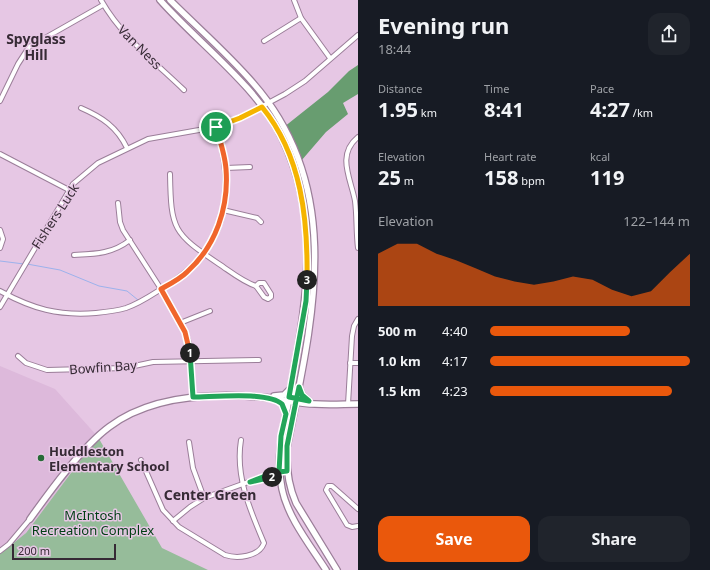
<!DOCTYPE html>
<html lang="en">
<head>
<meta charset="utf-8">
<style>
	body { margin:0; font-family:"Noto Sans",sans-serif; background:#20242c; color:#f1f3f6; height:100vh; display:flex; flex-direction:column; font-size:15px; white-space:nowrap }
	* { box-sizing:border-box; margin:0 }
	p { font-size:13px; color:#9ea1a6 }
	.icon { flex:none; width:22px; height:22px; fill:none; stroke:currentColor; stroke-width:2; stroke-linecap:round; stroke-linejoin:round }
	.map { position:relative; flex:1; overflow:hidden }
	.details { display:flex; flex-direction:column; background:#171b24; width:352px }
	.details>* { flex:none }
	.scale { position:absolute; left:12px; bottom:10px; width:104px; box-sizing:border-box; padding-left:4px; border:2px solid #362a35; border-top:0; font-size:11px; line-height:14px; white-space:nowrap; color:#362a35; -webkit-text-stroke:3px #e6c7e4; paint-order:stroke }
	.pin { position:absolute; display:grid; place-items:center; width:34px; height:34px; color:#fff; margin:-17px; border:2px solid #fff; border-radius:50%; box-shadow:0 1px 4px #0007 }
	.km { position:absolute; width:20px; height:20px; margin:-10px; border-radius:50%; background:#222; color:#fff; font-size:11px; line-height:20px; text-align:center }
	.round { display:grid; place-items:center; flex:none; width:42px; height:42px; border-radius:12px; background:#20242c }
	.overview { display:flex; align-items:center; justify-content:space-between; height:68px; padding:0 20px }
	h1 { font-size:22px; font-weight:700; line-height:30px }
	.figures { display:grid; grid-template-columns:repeat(3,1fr); gap:6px; height:68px; padding:4px 20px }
	.figures div { display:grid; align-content:center }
	.figures b { font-size:20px; font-weight:700 }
	.figures small { font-size:11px; font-weight:400 }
	.figures p { font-size:11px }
	.chart { height:112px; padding:8px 20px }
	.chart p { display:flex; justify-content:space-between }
	.chart svg { width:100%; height:72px; margin-top:4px; fill:#ea580c; opacity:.7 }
	.action { display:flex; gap:8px; margin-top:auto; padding:8px 20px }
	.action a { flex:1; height:46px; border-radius:12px; background:#ea580c; color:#fff; font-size:16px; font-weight:700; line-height:46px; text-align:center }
	.action a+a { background:#20242c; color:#f1f3f6 }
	ul { padding:0 20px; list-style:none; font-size:13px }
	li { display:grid; grid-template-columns:64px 48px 1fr; align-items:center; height:30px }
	li i { height:10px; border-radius:5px; background:#ea580c }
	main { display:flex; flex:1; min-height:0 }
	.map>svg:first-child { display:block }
</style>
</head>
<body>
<main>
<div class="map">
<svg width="358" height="570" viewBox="0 0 358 570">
	<rect width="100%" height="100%" fill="#e6c7e4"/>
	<path fill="#ddb9db" d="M 0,366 L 55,389 L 98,437 L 21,539 L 0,554 Z"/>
	<path fill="#96bc9a" d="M 98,437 L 162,548 L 208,570 L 0,570 L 0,554 L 26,533 Z"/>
	<path fill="#689d70" d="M 358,65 L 358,94 L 343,103 L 348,114 L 326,132 L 301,161 L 284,127 L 328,92 L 349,71 Z"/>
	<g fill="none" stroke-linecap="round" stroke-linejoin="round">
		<g stroke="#9cb2ec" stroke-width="1">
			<path d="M 0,261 L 24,264"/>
			<path d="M 27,264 L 60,270 L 99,286 L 127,291 L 138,300"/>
		</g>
		<g stroke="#9b7e99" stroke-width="6">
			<g id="street">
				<path d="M 101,0 C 121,36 155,62 184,90"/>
				<path d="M 294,0 L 301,18 L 330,58"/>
				<path d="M 264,41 L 301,18"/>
				<path d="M 0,101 L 18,64 L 29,47 L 103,5"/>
				<path d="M 81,108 C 102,117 117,127 127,148"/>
				<path d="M 358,137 C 336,155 351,179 355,201 C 357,216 356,232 358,248"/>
				<path d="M 0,154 L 69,190"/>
				<path d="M 226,168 L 250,167"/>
				<path d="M 170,174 C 171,230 173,233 219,264 C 231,272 243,282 256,286"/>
				<path d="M 118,203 L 120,222 L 123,230 L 161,289 L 185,332 L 189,343 L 193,397"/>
				<path d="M 223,210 L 257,218 L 261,222"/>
				<path d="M 0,230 L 3,239 L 0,248"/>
				<path d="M 74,255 C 95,254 112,254 130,240"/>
				<path d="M 259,283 L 264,283 L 271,294 L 271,297 L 268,299 L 264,297 L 256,286 Z"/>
				<path d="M 0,291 C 33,309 58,316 96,313 C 106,312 116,311 126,308 C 141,303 153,294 166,286 C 192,270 212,249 221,220 C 230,188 225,157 216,127"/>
				<path d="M 0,307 L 73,184 L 98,163 L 148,139 L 216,127 L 240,118 L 285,94 L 305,81 L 358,35"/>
				<path d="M 180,323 L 210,311"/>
				<path d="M 18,356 L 26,363 L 47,370 L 125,368 L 153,362 L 259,360"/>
				<path d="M 350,363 L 358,363"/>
				<path d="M 348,404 L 352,336 L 354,326 L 358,319"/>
				<path d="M 189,442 L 193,468 L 204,498"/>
				<path d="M 141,460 L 163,510 L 179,527 L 225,555 C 237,559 259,557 264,543 C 250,510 235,476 241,440"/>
				<path d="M 254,481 L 276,475 L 279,472"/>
				<path d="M 358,509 L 332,486 L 328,486 L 326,490 L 347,525 L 352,527 L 358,526"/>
				<path d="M 173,521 L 190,507 L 204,498 L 276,472 L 287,471"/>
				<path d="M 0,551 L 9,544 L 30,519"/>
			</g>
		</g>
		<g stroke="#9b7e99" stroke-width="8">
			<g id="secondary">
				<path d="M 160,0 C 199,44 257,86 282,138 C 323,223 305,306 290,394 C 284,426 275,457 282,489 C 288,518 310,545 326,570"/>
				<path d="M 170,0 C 198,28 228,54 253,83 C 347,190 312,322 287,447 C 286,466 288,485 296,503 L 337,570"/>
				<path d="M 299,387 L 302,395 L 309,401"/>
				<path d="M 274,396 L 284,395 L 291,388"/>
				<path d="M 30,519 C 50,491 82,447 109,427 C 150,396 212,393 261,397 C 279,398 297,404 315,404 C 330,405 344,404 358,404"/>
			</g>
		</g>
		<use href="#street" stroke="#fff" stroke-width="4"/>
		<use href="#secondary" stroke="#fff" stroke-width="5.5"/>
	</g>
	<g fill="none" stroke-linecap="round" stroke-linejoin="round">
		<g stroke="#fff" stroke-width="8">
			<path id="split-1" d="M 190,353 L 185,332 L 161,289 C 170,284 180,279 187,272 C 216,246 229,207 226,169 C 225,155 220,140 216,127"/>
		</g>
		<g stroke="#fff" stroke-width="8">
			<path id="split-2" d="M 190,353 L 193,397 C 213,397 268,391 282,404 L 286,414 L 281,436 L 279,472 L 276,472 L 250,482 L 272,477"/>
		</g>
		<g stroke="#fff" stroke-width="8">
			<path id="split-3" d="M 272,477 L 279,472 L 287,471 L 287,446 L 295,406 C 296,400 298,393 299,387 L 302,395 L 309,401 L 289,397 L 306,301 L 307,280"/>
		</g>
		<g stroke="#fff" stroke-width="8">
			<path id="split-4" d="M 216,127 L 240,118 L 262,107 C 302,156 308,220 307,280"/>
		</g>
		<use href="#split-1" stroke="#f0652b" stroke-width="5"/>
		<use href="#split-2" stroke="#22a559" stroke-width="5"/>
		<use href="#split-3" stroke="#22a559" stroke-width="5"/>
		<use href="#split-4" stroke="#f5b400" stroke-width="5"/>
	</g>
	<circle fill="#266a36" stroke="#e6c7e4" stroke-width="1.5" cx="41" cy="458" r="4"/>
	<g text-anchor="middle" stroke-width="3" stroke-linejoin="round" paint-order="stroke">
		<g font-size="13" fill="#362a35" stroke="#e6c7e4">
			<text transform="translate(140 47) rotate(45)" y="5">Van Ness</text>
			<text transform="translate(55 216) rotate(-57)" y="5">Fishers Luck</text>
			<text transform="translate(103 367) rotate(-4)" y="5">Bowfin Bay</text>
		</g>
		<g font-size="13" font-weight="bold" fill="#362a35" stroke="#e6c7e4" text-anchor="start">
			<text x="49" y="456">Huddleston<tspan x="49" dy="15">Elementary School</tspan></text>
		</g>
		<g font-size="13" fill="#003f14" stroke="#e6c7e4">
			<text x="93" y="520">McIntosh<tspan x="93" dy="15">Recreation Complex</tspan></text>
		</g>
		<g font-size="14" font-weight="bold" fill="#362a35" stroke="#e6c7e4">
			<text x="36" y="44">Spyglass<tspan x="36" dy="16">Hill</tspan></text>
			<text x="210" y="500">Center Green</text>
		</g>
	</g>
</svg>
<div class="scale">200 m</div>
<div class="pin" style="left:216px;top:127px;background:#1e9e55"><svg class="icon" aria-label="arrive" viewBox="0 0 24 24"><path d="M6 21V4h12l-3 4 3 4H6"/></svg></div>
<b class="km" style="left:190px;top:353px">1</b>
<b class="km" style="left:272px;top:477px">2</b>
<b class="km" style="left:307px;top:280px">3</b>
</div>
<section class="details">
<div class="overview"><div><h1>Evening run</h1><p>18:44</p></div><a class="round"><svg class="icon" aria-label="share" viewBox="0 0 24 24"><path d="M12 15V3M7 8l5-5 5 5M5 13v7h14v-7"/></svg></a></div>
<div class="figures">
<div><p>Distance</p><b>1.95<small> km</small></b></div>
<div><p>Time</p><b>8:41</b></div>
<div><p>Pace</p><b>4:27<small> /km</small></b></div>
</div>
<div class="figures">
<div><p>Elevation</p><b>25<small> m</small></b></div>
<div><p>Heart rate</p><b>158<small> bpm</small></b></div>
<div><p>kcal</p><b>119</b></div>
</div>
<div class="chart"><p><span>Elevation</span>122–144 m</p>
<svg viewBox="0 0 160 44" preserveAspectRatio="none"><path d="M0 44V12L10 6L20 6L30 12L40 16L50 21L60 26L70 29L80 31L90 29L100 26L110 28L120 34L130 38L140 35L150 23L160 12V44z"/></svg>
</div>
<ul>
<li><b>500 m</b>4:40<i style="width:70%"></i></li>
<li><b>1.0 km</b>4:17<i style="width:100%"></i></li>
<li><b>1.5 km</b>4:23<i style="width:91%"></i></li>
</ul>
<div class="action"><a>Save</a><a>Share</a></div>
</section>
</main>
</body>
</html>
